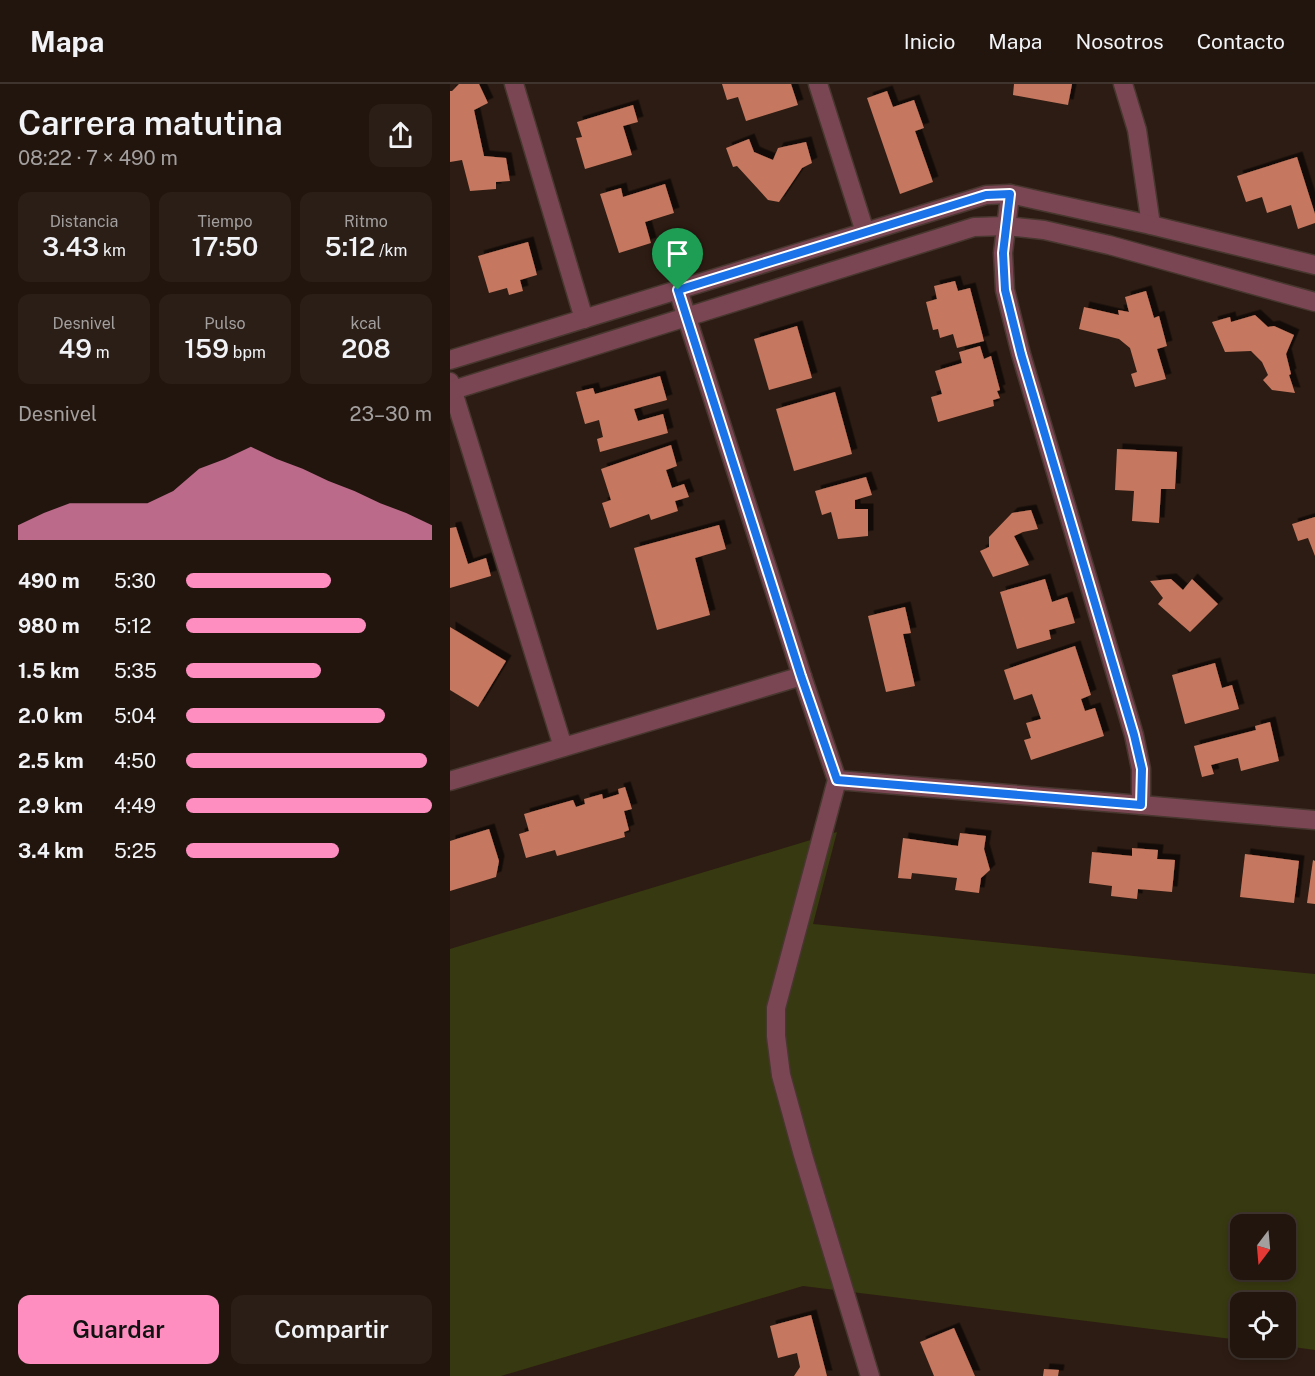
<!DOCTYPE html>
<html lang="es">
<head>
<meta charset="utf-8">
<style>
	body { margin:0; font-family:"Public Sans",sans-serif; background:#2a1e17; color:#f1f3f6; height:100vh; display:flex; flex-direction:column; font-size:22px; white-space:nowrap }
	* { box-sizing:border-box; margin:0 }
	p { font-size:20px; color:#a29f9e }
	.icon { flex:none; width:33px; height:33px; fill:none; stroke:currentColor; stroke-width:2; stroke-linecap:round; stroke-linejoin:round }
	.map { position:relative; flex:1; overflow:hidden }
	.details { display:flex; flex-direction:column; background:#22150e; width:450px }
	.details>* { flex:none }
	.needle { width:39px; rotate:196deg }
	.buttons { position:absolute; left:780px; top:1130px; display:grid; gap:12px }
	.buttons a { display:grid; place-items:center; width:66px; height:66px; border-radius:12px; background:#22150e; box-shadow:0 3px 9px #0003,0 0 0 2px #3f342e; font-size:30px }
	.pin { position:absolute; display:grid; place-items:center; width:51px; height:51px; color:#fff; margin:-62px -26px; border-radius:50% 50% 50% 0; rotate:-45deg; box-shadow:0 0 6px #0007 }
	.pin .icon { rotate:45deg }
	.round { display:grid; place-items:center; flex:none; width:63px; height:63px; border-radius:12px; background:#2a1e17 }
	.head { display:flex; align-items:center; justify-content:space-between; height:102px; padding:0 18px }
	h1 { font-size:33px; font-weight:600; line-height:45px }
	.figures { display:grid; grid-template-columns:repeat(3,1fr); gap:9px; height:102px; padding:6px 18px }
	.figures div { display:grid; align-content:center; border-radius:12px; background:#2a1e17; text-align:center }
	.figures b { font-size:26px; font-weight:600 }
	.figures small { font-size:16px; font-weight:400 }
	.figures p { font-size:16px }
	.chart { height:168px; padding:12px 18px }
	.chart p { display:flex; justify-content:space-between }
	.chart svg { width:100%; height:108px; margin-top:6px; fill:#fd8ebf; opacity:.7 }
	.action { display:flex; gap:12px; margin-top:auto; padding:12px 18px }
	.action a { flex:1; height:69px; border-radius:12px; background:#fd8ebf; color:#111; font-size:24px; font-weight:600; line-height:69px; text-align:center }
	.action a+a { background:#2a1e17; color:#f1f3f6 }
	ul { padding:0 18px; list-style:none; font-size:20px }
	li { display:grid; grid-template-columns:96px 72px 1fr; align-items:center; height:45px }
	li i { height:15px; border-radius:8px; background:#fd8ebf }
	header { display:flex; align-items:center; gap:36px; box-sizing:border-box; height:84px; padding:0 30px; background:#22150e; border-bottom:2px solid #3f342e }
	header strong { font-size:28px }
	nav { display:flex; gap:33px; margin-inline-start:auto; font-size:21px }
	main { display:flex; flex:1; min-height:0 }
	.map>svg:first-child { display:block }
</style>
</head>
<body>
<header>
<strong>Mapa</strong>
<nav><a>Inicio</a><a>Mapa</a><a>Nosotros</a><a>Contacto</a></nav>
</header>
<main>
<section class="details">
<div class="head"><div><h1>Carrera matutina</h1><p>08:22 · 7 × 490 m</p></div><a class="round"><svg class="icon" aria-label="share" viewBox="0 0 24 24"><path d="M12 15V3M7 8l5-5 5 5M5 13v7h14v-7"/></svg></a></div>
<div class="figures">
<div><p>Distancia</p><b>3.43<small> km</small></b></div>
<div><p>Tiempo</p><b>17:50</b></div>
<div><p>Ritmo</p><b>5:12<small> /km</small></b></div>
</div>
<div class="figures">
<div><p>Desnivel</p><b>49<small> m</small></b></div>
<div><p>Pulso</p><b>159<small> bpm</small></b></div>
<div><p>kcal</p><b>208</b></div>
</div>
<div class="chart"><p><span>Desnivel</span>23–30 m</p>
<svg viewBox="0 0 160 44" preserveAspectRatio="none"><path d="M0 44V38L10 33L20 29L30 29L40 29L50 29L60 24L70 15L80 11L90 6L100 11L110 15L120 20L130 24L140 29L150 33L160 38V44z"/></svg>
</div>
<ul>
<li><b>490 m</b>5:30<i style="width:59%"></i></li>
<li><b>980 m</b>5:12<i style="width:73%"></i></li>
<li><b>1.5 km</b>5:35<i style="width:55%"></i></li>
<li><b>2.0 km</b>5:04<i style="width:81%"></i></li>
<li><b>2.5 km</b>4:50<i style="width:98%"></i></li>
<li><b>2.9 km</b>4:49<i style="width:100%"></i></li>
<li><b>3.4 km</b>5:25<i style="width:62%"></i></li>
</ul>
<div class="action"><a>Guardar</a><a>Compartir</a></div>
</section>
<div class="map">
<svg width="865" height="1292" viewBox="0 0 865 1292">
	<defs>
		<filter id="shadow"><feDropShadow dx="5.5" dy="-5.5" stdDeviation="0" flood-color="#0009"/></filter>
	</defs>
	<rect width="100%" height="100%" fill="#2d1c13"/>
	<path fill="#373910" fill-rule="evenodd" d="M 387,748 L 363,840 L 865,890 L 865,1266 L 836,1262 L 836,1218 L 790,1218 L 790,1256 L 353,1202 L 51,1292 L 0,1292 L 0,865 ZM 790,1140 L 836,1140 L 836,1185 L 790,1185 Z"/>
	<g fill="#c5785f" filter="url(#shadow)">
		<path d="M 9,0 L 29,0 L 38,19 L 24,26 L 34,72 L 56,74 L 60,97 L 46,98 L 46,105 L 20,107 L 12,76 L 0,78 L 0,7 L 2,7 Z"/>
		<path d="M 272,0 L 341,0 L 348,21 L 296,37 L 288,13 L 277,16 Z"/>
		<path d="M 564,0 L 622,0 L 618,21 L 563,11 Z"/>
		<path d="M 437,7 L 443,23 L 464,16 L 474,44 L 465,47 L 483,98 L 450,110 L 417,14 Z"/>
		<path d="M 183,21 L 188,38 L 173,42 L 182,71 L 135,85 L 126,54 L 132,53 L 127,38 Z"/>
		<path d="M 299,55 L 304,68 L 323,76 L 328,64 L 356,58 L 362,79 L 352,84 L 329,118 L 318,116 L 287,82 L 283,83 L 276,64 Z"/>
		<path d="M 847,73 L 865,130 L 865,139 L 848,145 L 841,121 L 817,129 L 812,113 L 796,118 L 787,92 Z"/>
		<path d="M 215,100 L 224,129 L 195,138 L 201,159 L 169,169 L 150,110 L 171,104 L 173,113 Z"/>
		<path d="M 78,158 L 87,191 L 70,196 L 73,207 L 59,211 L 57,204 L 39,209 L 28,172 Z"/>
		<path d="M 505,197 L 508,207 L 520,204 L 534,257 L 507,264 L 503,250 L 490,254 L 488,245 L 483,246 L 476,218 L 487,215 L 484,202 Z"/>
		<path d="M 696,207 L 704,234 L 709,232 L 717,262 L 707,265 L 716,295 L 685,303 L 681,290 L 687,288 L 680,264 L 669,255 L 629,245 L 634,223 L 669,231 L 668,226 L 679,228 L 675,213 Z"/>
		<path d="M 805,231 L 818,243 L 824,242 L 844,251 L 836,270 L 841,290 L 839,291 L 845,309 L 822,306 L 813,296 L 818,291 L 812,278 L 801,267 L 775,268 L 762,238 L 780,233 L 781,238 Z"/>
		<path d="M 347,242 L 362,294 L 319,306 L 304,255 Z"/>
		<path d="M 530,262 L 534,275 L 541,272 L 550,306 L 547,307 L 550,314 L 543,316 L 544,322 L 488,338 L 481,313 L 492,310 L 485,287 L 512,279 L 509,268 Z"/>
		<path d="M 210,292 L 217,316 L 184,325 L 188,337 L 213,330 L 218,349 L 150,368 L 147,355 L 153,353 L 149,336 L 135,340 L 126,308 L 143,304 L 145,310 Z"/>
		<path d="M 385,308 L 402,370 L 344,387 L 326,325 Z"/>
		<path d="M 221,361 L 227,382 L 216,386 L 222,404 L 234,400 L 239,413 L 225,417 L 228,427 L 201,436 L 199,430 L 160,444 L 152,419 L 161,416 L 151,385 Z"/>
		<path d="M 667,365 L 727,368 L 725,405 L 711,405 L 709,439 L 682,437 L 684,407 L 665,406 Z"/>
		<path d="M 416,393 L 422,411 L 405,416 L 405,425 L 418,425 L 418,452 L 388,455 L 381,428 L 372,431 L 365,407 Z"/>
		<path d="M 581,426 L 588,445 L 573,448 L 564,452 L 579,481 L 543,493 L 530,467 L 539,463 L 539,453 L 562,429 Z"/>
		<path d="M 865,433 L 865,472 L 858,454 L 848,457 L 842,440 Z"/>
		<path d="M 269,441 L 276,465 L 245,474 L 260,531 L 207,546 L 184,464 Z"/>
		<path d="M 6,443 L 18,480 L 36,474 L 41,492 L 0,504 L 0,444 Z"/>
		<path d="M 595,495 L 602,518 L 617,513 L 625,539 L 599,546 L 601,555 L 567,565 L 550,508 Z"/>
		<path d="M 721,495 L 733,506 L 742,495 L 768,520 L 740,548 L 708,520 L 713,514 L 700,497 Z"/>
		<path d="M 455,523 L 461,549 L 453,550 L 465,602 L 436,608 L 418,532 Z"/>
		<path d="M 0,543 L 56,577 L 28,623 L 0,606 Z"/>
		<path d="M 625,562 L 641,611 L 631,615 L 635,627 L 645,624 L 654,652 L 581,676 L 574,656 L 581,654 L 576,639 L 591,635 L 582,610 L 564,616 L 554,586 Z"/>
		<path d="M 765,579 L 772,604 L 782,601 L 789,625 L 735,640 L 722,591 Z"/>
		<path d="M 820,638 L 829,677 L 791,687 L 788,674 L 761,681 L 764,690 L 752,693 L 744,662 L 806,646 L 805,642 Z"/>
		<path d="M 175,703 L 182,725 L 174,727 L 179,746 L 174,748 L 175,753 L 107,772 L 105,766 L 76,774 L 69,750 L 79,747 L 74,730 L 123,716 L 126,723 L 135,720 L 134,715 L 152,710 L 153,715 L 169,710 L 168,705 Z"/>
		<path d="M 39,745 L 49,777 L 46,793 L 0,807 L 0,757 Z"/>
		<path d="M 510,749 L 536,752 L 534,765 L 540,786 L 531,794 L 529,809 L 505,806 L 507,794 L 462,789 L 461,795 L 448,794 L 453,754 L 508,762 Z"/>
		<path d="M 682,764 L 708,766 L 707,775 L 725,776 L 722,808 L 688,805 L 687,815 L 661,812 L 662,802 L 639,799 L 642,768 L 682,772 Z"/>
		<path d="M 795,770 L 849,777 L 844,819 L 790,813 Z"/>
		<path d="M 863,776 L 865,777 L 865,820 L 857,819 Z"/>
		<path d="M 361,1231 L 377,1292 L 344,1292 L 350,1283 L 347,1269 L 328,1274 L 320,1242 Z"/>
		<path d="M 504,1244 L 525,1292 L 484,1292 L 470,1258 Z"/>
		<path d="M 594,1285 L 609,1286 L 608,1292 L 593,1292 Z"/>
	</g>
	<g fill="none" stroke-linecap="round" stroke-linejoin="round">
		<g stroke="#47372e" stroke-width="21">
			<g id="street">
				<path d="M 64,0 L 134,235"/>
				<path d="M 368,0 L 415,148"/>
				<path d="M 673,0 L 687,46 L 701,141"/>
				<path d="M 560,110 L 553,169 L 555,206 L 571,270 L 684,651 L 691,685 L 691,721"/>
				<path d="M 228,206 L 352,592 L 387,696 L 326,924 L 326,952 L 331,991 L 353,1071 L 420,1292"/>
				<path d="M 0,276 L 536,111 L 560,110 L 587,116 L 701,141 L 865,181"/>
				<path d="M 0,298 L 113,663"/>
				<path d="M 0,307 L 524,143 L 556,142 L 594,146 L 659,161 L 865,218"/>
				<path d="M 387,696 L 691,721 L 865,736"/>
				<path d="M 0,697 L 352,592"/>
			</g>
		</g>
		<use href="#street" stroke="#7a4654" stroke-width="18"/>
	</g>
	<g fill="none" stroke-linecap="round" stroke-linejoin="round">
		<g stroke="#fff" stroke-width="12">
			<path id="route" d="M 560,110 L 553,169 L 555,206 L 571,270 L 684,651 L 692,685 L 691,721 L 387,696 L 351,592 L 228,206 L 536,111 Z"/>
		</g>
		<use href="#route" stroke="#1a73e8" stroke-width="8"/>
	</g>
</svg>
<div class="buttons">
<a><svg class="needle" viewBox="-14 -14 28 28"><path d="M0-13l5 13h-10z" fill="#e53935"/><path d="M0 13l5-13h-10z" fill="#a29f9e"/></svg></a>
<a><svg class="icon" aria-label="locate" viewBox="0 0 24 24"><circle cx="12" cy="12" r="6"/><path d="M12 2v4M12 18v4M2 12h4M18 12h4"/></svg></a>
</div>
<div class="pin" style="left:228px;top:206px;background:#1e9e55"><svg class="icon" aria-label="arrive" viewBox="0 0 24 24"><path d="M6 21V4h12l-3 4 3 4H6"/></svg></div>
</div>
</main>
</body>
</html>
